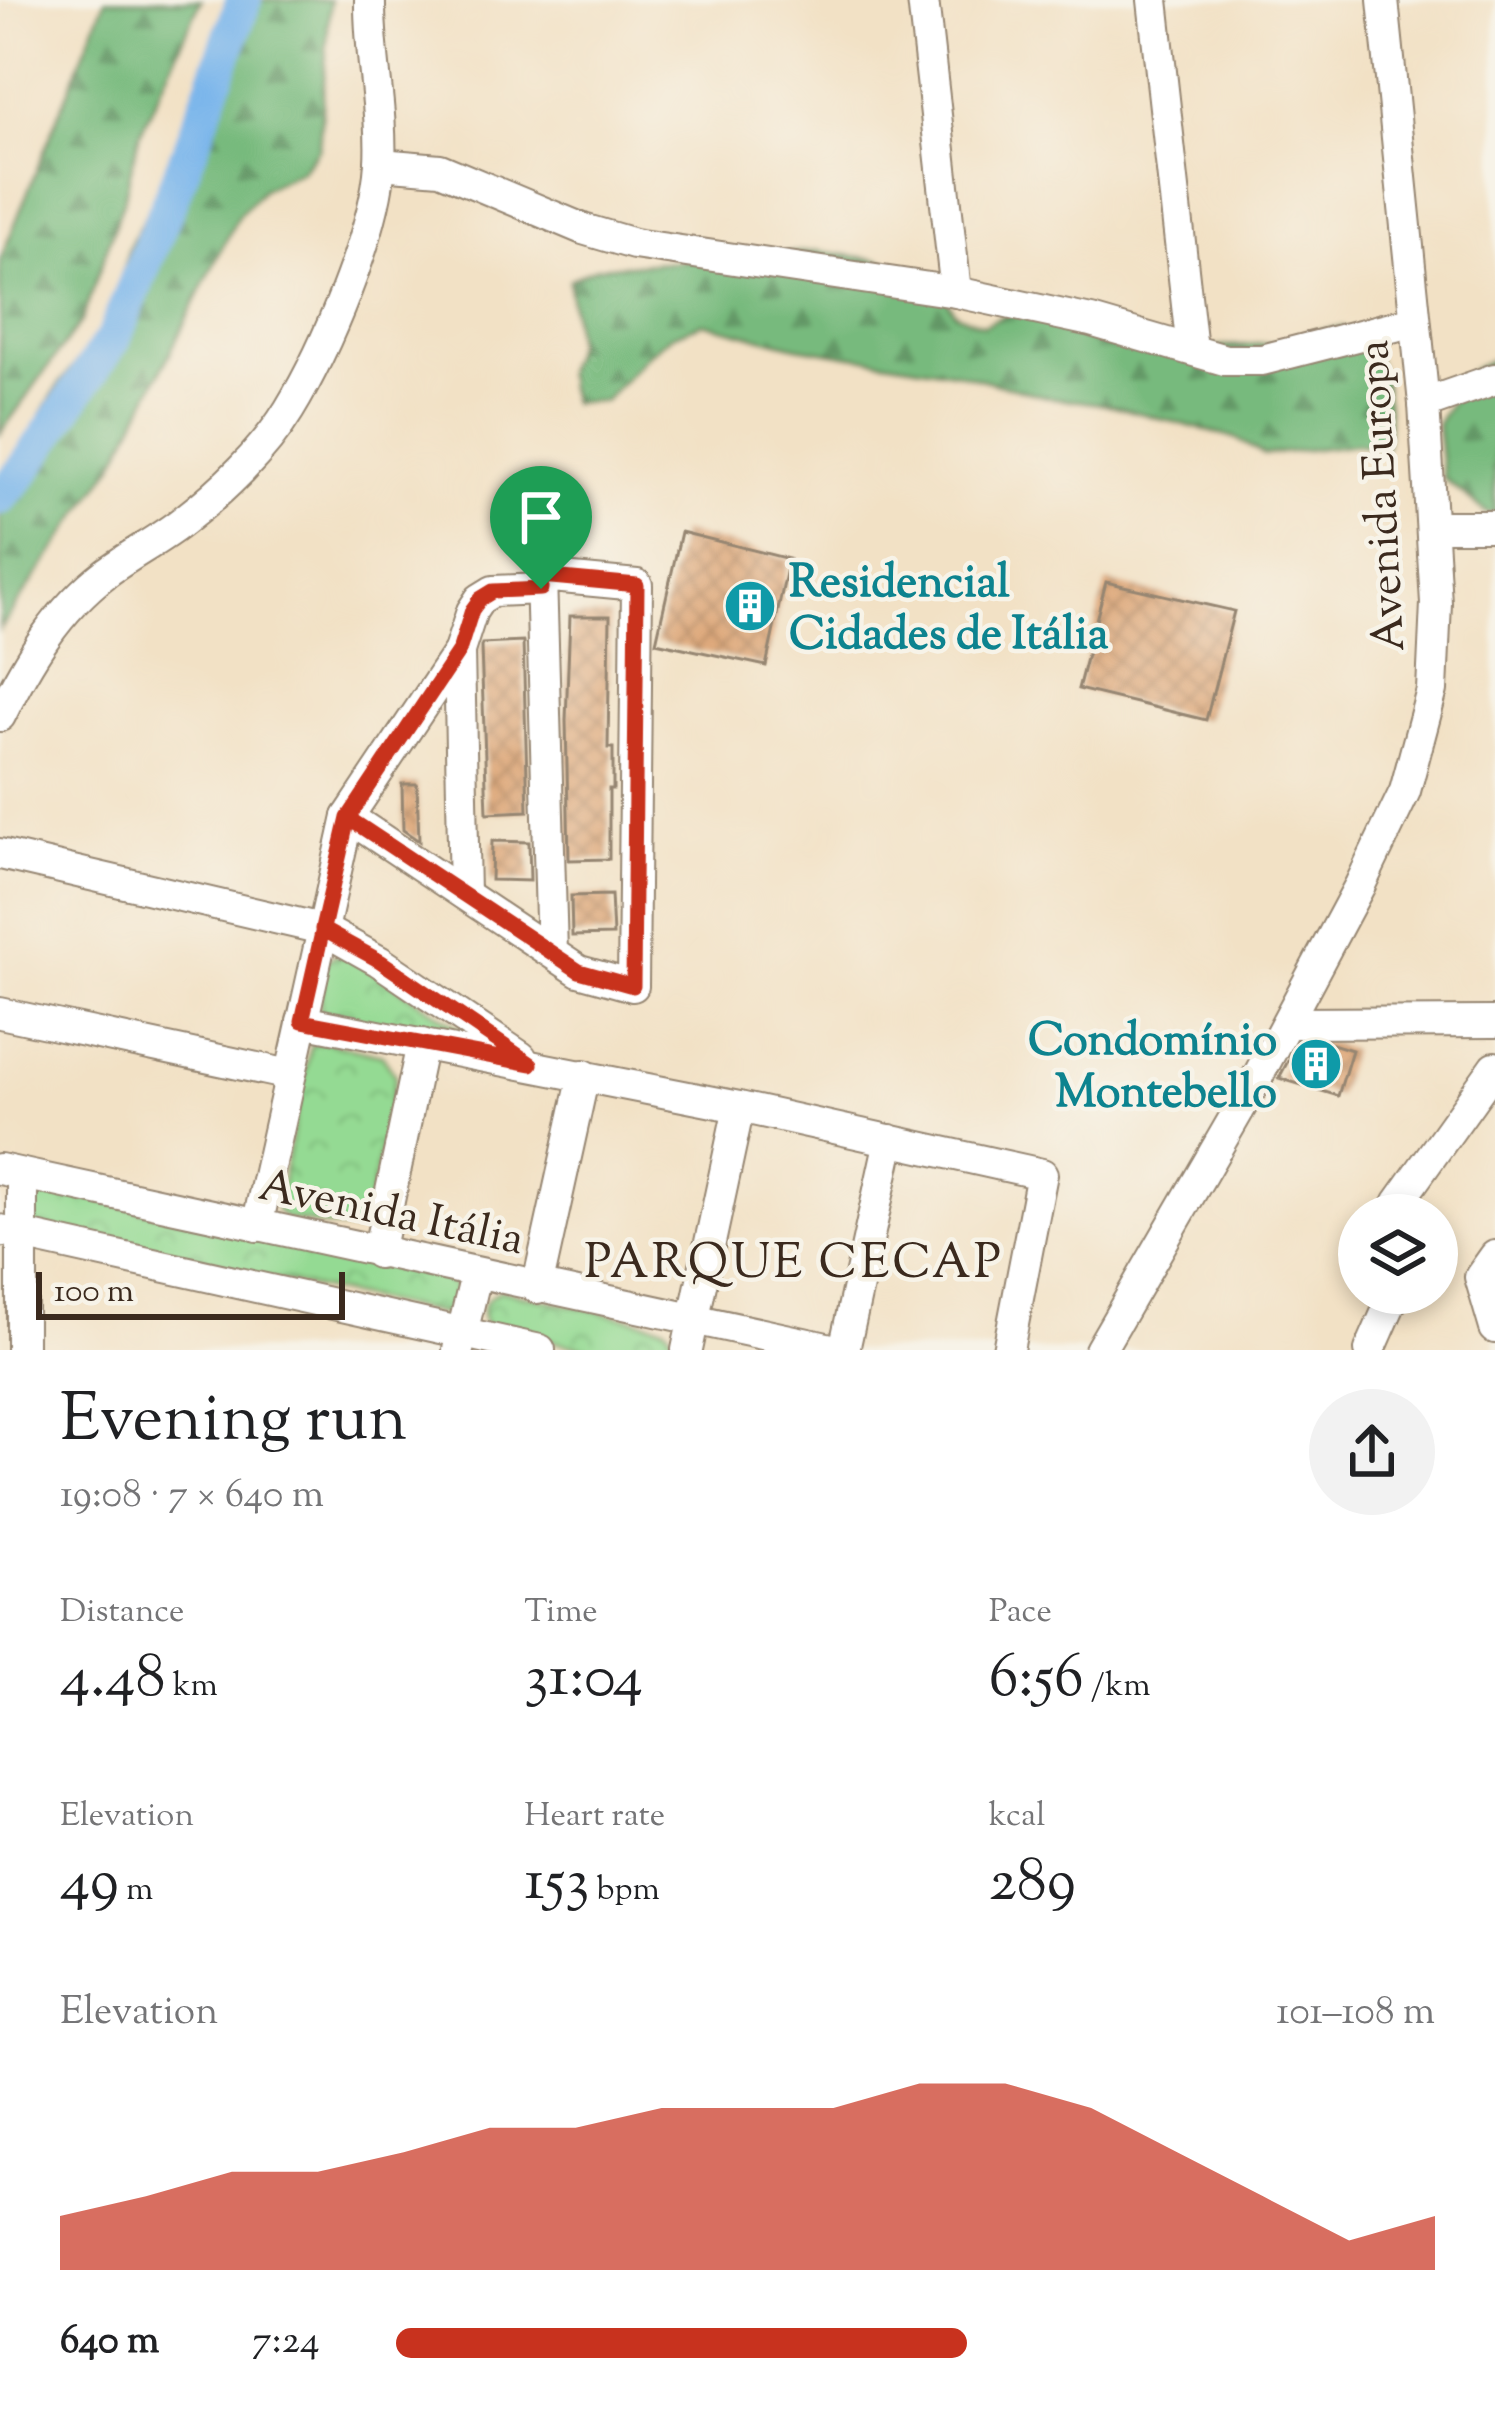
<!DOCTYPE html>
<html lang="en">
<head>
<meta charset="utf-8">
<style>
	body { margin:0; font-family:"Sorts Mill Goudy",serif; background:#f2f2f2; color:#202124; height:100vh; display:flex; flex-direction:column; font-size:45px; white-space:nowrap }
	* { box-sizing:border-box; margin:0 }
	p { font-size:39px; color:#757577 }
	.icon { flex:none; width:66px; height:66px; fill:none; stroke:currentColor; stroke-width:2; stroke-linecap:round; stroke-linejoin:round }
	.map { position:relative; height:1350px; overflow:hidden }
	.drawer { display:flex; flex-direction:column; background:#fff; flex:1 }
	.drawer>* { flex:none }
	.buttons { position:absolute; left:1338px; top:1194px; display:grid; gap:24px }
	.buttons a { display:grid; place-items:center; width:120px; height:120px; border-radius:50%; background:#fff; box-shadow:0 6px 18px #0003; font-size:60px }
	.scale { position:absolute; left:36px; bottom:30px; width:309px; box-sizing:border-box; padding-left:12px; border:6px solid #3b2a1e; border-top:0; font-size:33px; line-height:42px; white-space:nowrap; color:#3b2a1e; -webkit-text-stroke:9px #f7f3e8; paint-order:stroke }
	.pin { position:absolute; display:grid; place-items:center; width:102px; height:102px; color:#fff; margin:-123px -51px; border-radius:50% 50% 50% 0; rotate:-45deg; box-shadow:0 0 12px #0007 }
	.pin .icon { rotate:45deg }
	.round { display:grid; place-items:center; flex:none; width:126px; height:126px; border-radius:63px; background:#f2f2f2 }
	.overview { display:flex; align-items:center; justify-content:space-between; height:204px; padding:0 60px }
	h1 { font-size:66px; font-weight:600; line-height:90px }
	.stats { display:grid; grid-template-columns:repeat(3,1fr); gap:18px; height:204px; padding:12px 60px }
	.stats div { display:grid; align-content:center }
	.stats b { font-size:60px; font-weight:600 }
	.stats small { font-size:33px; font-weight:400 }
	.stats p { font-size:33px }
	.chart { height:336px; padding:24px 60px }
	.chart p { display:flex; justify-content:space-between }
	.chart svg { width:100%; height:216px; margin-top:12px; fill:#c8321e; opacity:.7 }
	ul { padding:0 60px; list-style:none; font-size:39px }
	li { display:grid; grid-template-columns:192px 144px 1fr; align-items:center; height:90px }
	li i { height:30px; border-radius:15px; background:#c8321e }
	.map>svg:first-child { display:block }
</style>
</head>
<body>
<div class="map">
<svg width="1495" height="1350" viewBox="0 0 1495 1350">
	<defs>
		<pattern id="forest-firs" width="22" height="20" patternUnits="userSpaceOnUse" patternTransform="scale(3)"><rect width="22" height="20" fill="#77ba7d"/><path d="M5 1l3.5 6h-7zM16 11l3.5 6h-7z" fill="#639766"/></pattern>
		<pattern id="park-crowns" width="20" height="18" patternUnits="userSpaceOnUse" patternTransform="scale(3)"><rect width="20" height="18" fill="#94da93"/><path d="M2 6a3 3 0 1 1 6 0M12 15a3 3 0 1 1 6 0" fill="none" stroke="#80bb7e"/></pattern>
		<pattern id="building-cross-hatch" width="8" height="8" patternUnits="userSpaceOnUse" patternTransform="scale(3)"><rect width="8" height="8" fill="#dca372"/><path d="M0 0l8 8M0 8l8-8" fill="none" stroke="#b4855d"/></pattern>
	</defs>
	<rect width="100%" height="100%" fill="#f7f3e8"/>
	<filter id="ink" filterUnits="userSpaceOnUse"><feTurbulence type="fractalNoise" baseFrequency=".00833" numOctaves="2"/><feDisplacementMap in="SourceGraphic" scale="24" xChannelSelector="R" yChannelSelector="G"/><feConvolveMatrix kernelMatrix="1 2 1 2 8 2 1 2 1" color-interpolation-filters="sRGB"/></filter>
	<filter id="wash" filterUnits="userSpaceOnUse"><feTurbulence type="fractalNoise" baseFrequency=".004" numOctaves="4" result="noise"/><feDisplacementMap in="SourceGraphic" scale="48" xChannelSelector="R" yChannelSelector="G"/><feGaussianBlur stdDeviation="2.7" result="paint"/><feColorMatrix in="noise" values="0 0 0 0 0 0 0 0 0 0 0 0 0 0 0 0 0 1.4 0 .05"/><feComposite in="paint" operator="in"/></filter>
	<g filter="url(#wash)">
		<rect width="100%" height="100%" fill="#f2e1c5"/>
		<g fill="url(#forest-firs)" stroke="#59724e" stroke-width="3">
			<path d="M 105,0 L 201,0 L 139,136 L 124,199 L 82,320 L 0,434 L 0,261 Z"/>
			<path d="M 241,0 L 330,0 L 319,148 L 301,171 L 263,189 L 238,216 L 115,463 L 0,629 L 0,494 L 32,447 L 41,415 L 57,387 L 97,337 L 113,308 L 129,247 L 187,134 L 221,79 L 232,49 Z"/>
			<path d="M 816,251 L 880,260 L 937,286 L 955,313 L 983,325 L 1012,312 L 1063,326 L 1091,342 L 1156,351 L 1280,343 L 1311,332 L 1342,327 C 1349,332 1360,337 1367,344 C 1386,363 1392,423 1385,449 L 1357,444 L 1264,455 L 1235,438 L 1109,405 L 1047,397 L 954,372 L 797,347 L 703,323 L 672,335 L 647,355 L 604,401 L 572,403 L 564,372 L 575,342 L 569,280 L 598,267 Z"/>
			<path d="M 1495,358 L 1495,514 L 1487,513 L 1443,478 L 1437,423 L 1471,370 Z"/>
		</g>
		<g fill="url(#park-crowns)" stroke="#688258" stroke-width="3">
			<path d="M 334,956 L 351,956 L 468,1034 L 461,1043 L 320,1012 L 323,963 Z"/>
			<path d="M 324,1042 L 382,1055 L 396,1076 L 366,1219 L 355,1231 L 286,1219 L 276,1209 L 311,1045 Z"/>
			<path d="M 49,1189 L 444,1278 L 453,1284 L 458,1295 L 447,1315 L 39,1231 L 32,1219 L 32,1205 Z"/>
			<path d="M 501,1290 L 665,1326 C 671,1333 677,1340 673,1350 L 595,1350 L 488,1327 C 475,1310 485,1298 501,1290 Z"/>
		</g>
		<g fill="none" stroke-linecap="round" stroke-linejoin="round">
			<path stroke="#79b5eb" stroke-width="36" d="M 0,497 L 23,471 L 114,337 L 192,145 L 244,0"/>
		</g>
		<g id="blocks">
			<g fill="url(#building-cross-hatch)">
				<path d="M 681,532 L 789,559 L 766,666 L 656,642 Z"/>
				<path d="M 1106,582 L 1234,611 L 1206,720 L 1078,689 Z"/>
				<path d="M 570,616 L 610,616 L 608,748 L 613,748 L 613,789 L 609,789 L 609,859 L 569,860 L 566,720 Z"/>
				<path d="M 523,642 L 528,811 L 487,813 L 481,647 L 482,644 Z"/>
				<path d="M 402,784 L 417,784 L 419,841 L 403,830 Z"/>
				<path d="M 492,841 L 529,842 L 530,881 L 491,880 Z"/>
				<path d="M 611,895 L 613,935 L 572,936 L 571,896 Z"/>
				<path d="M 1298,1042 L 1326,1042 L 1352,1050 L 1338,1096 L 1279,1078 Z"/>
			</g>
		</g>
	</g>
	<g filter="url(#ink)">
		<use href="#blocks" fill-opacity="0" stroke="#968672" stroke-width="3"/>
		<g fill="none" stroke-linecap="round" stroke-linejoin="round">
			<g stroke="#968672" stroke-width="34">
				<g id="minor">
					<path d="M 923,0 L 956,292"/>
					<path d="M 1153,0 L 1192,350"/>
					<path d="M 380,164 L 440,169 L 583,229 L 634,244 L 956,292 L 1091,321 L 1225,360 L 1262,360 L 1415,321"/>
					<path d="M 1424,404 L 1495,379"/>
					<path d="M 1432,526 L 1495,526"/>
					<path d="M 459,651 L 464,894"/>
					<path d="M 0,716 C 27,661 57,610 107,572 C 131,554 159,540 183,521 C 221,492 264,451 289,410 C 325,351 376,231 380,163 C 383,110 369,54 370,0"/>
					<path d="M 348,817 L 579,971 L 633,986 L 637,585 L 541,576 L 552,953"/>
					<path d="M 0,854 L 322,929 L 379,961 L 521,1057"/>
					<path d="M 0,1013 L 290,1075"/>
					<path d="M 302,1021 L 739,1107 L 1042,1174 L 1008,1350"/>
					<path d="M 1287,1023 L 1495,1022"/>
					<path d="M 0,1169 L 836,1350"/>
					<path d="M 1398,1215 L 1398,1203 L 1495,1067"/>
					<path d="M 257,1226 L 348,817 L 459,651 L 472,611 L 480,599 L 493,591 L 541,589"/>
					<path d="M 0,1230 L 540,1350"/>
					<path d="M 378,1253 L 422,1044"/>
					<path d="M 1495,1256 L 1480,1277 L 1495,1328"/>
					<path d="M 537,1288 L 584,1075"/>
					<path d="M 22,1350 L 22,1174"/>
					<path d="M 458,1350 L 476,1275"/>
					<path d="M 687,1350 L 739,1107"/>
					<path d="M 844,1350 L 890,1140"/>
					<path d="M 1100,1350 L 1251,1089 L 1360,885 L 1405,791 L 1432,690 L 1436,603 L 1424,404 L 1383,0"/>
					<path d="M 1370,1350 L 1395,1293"/>
				</g>
			</g>
			<use href="#minor" stroke="#fff" stroke-width="30"/>
		</g>
	</g>
	<g fill="none" stroke-linecap="round" stroke-linejoin="round" filter="url(#ink)">
		<g stroke="#fff" stroke-width="24">
			<path id="route" d="M 541,589 L 493,591 L 480,599 L 472,610 L 459,651 L 348,818 L 302,1021 L 531,1064 L 380,961 L 322,929 L 348,818 L 579,971 L 633,986 L 637,585 L 541,576 L 541,589"/>
		</g>
		<use href="#route" stroke="#c8321e" stroke-width="15"/>
	</g>
	<defs>
		<g id="building-disc" transform="scale(2.7)"><circle r="9.5" fill="#0f9aa8" stroke="#f7f3e8"/><path d="M-4-6H4V6H1V3H-1V6H-4ZM-2.5-4.3h1.7v1.8h-1.7ZM.8-4.3h1.7v1.8H.8ZM-2.5-1h1.7V.8h-1.7ZM.8-1h1.7V.8H.8Z" fill="#fff"/></g>
	</defs>
	<g fill-rule="evenodd">
		<use href="#building-disc" x="750" y="606"/>
		<use href="#building-disc" x="1316" y="1064"/>
	</g>
	<g text-anchor="middle" stroke-width="9" stroke-linejoin="round" paint-order="stroke">
		<g font-size="45" fill="#3b2a1e" stroke="#f7f3e8">
			<text transform="translate(1379 496) rotate(-93)" y="16">Avenida Europa</text>
			<text transform="translate(392 1210) rotate(12)" y="16">Avenida Itália</text>
		</g>
		<g font-size="45" font-weight="bold" fill="#0d838f" stroke="#f7f3e8" text-anchor="start">
			<text x="789" y="596">Residencial<tspan x="789" dy="52">Cidades de Itália</tspan></text>
			<text x="1277" y="1054" text-anchor="end">Condomínio<tspan x="1277" dy="52">Montebello</tspan></text>
		</g>
		<g font-size="48" letter-spacing="3" fill="#3b2a1e" stroke="#f7f3e8">
			<text x="794" y="1277">PARQUE CECAP</text>
		</g>
	</g>
</svg>
<div class="buttons">
<a><svg class="icon" aria-label="layers" viewBox="0 0 24 24"><path d="M12 4l9 5-9 5-9-5zM3 14l9 5 9-5"/></svg></a>
</div>
<div class="scale">100 m</div>
<div class="pin" style="left:541px;top:589px;background:#1e9e55"><svg class="icon" aria-label="arrive" viewBox="0 0 24 24"><path d="M6 21V4h12l-3 4 3 4H6"/></svg></div>
</div>
<section class="drawer">
<div class="overview"><div><h1>Evening run</h1><p>19:08 · 7 × 640 m</p></div><a class="round"><svg class="icon" aria-label="share" viewBox="0 0 24 24"><path d="M12 15V3M7 8l5-5 5 5M5 13v7h14v-7"/></svg></a></div>
<div class="stats">
<div><p>Distance</p><b>4.48<small> km</small></b></div>
<div><p>Time</p><b>31:04</b></div>
<div><p>Pace</p><b>6:56<small> /km</small></b></div>
</div>
<div class="stats">
<div><p>Elevation</p><b>49<small> m</small></b></div>
<div><p>Heart rate</p><b>153<small> bpm</small></b></div>
<div><p>kcal</p><b>289</b></div>
</div>
<div class="chart"><p><span>Elevation</span>101–108 m</p>
<svg viewBox="0 0 160 44" preserveAspectRatio="none"><path d="M0 44V33L10 29L20 24L30 24L40 20L50 15L60 15L70 11L80 11L90 11L100 6L110 6L120 11L130 20L140 29L150 38L160 33V44z"/></svg>
</div>
<ul>
<li><b>640 m</b>7:24<i style="width:55%"></i></li>
</ul>
</section>
</body>
</html>
